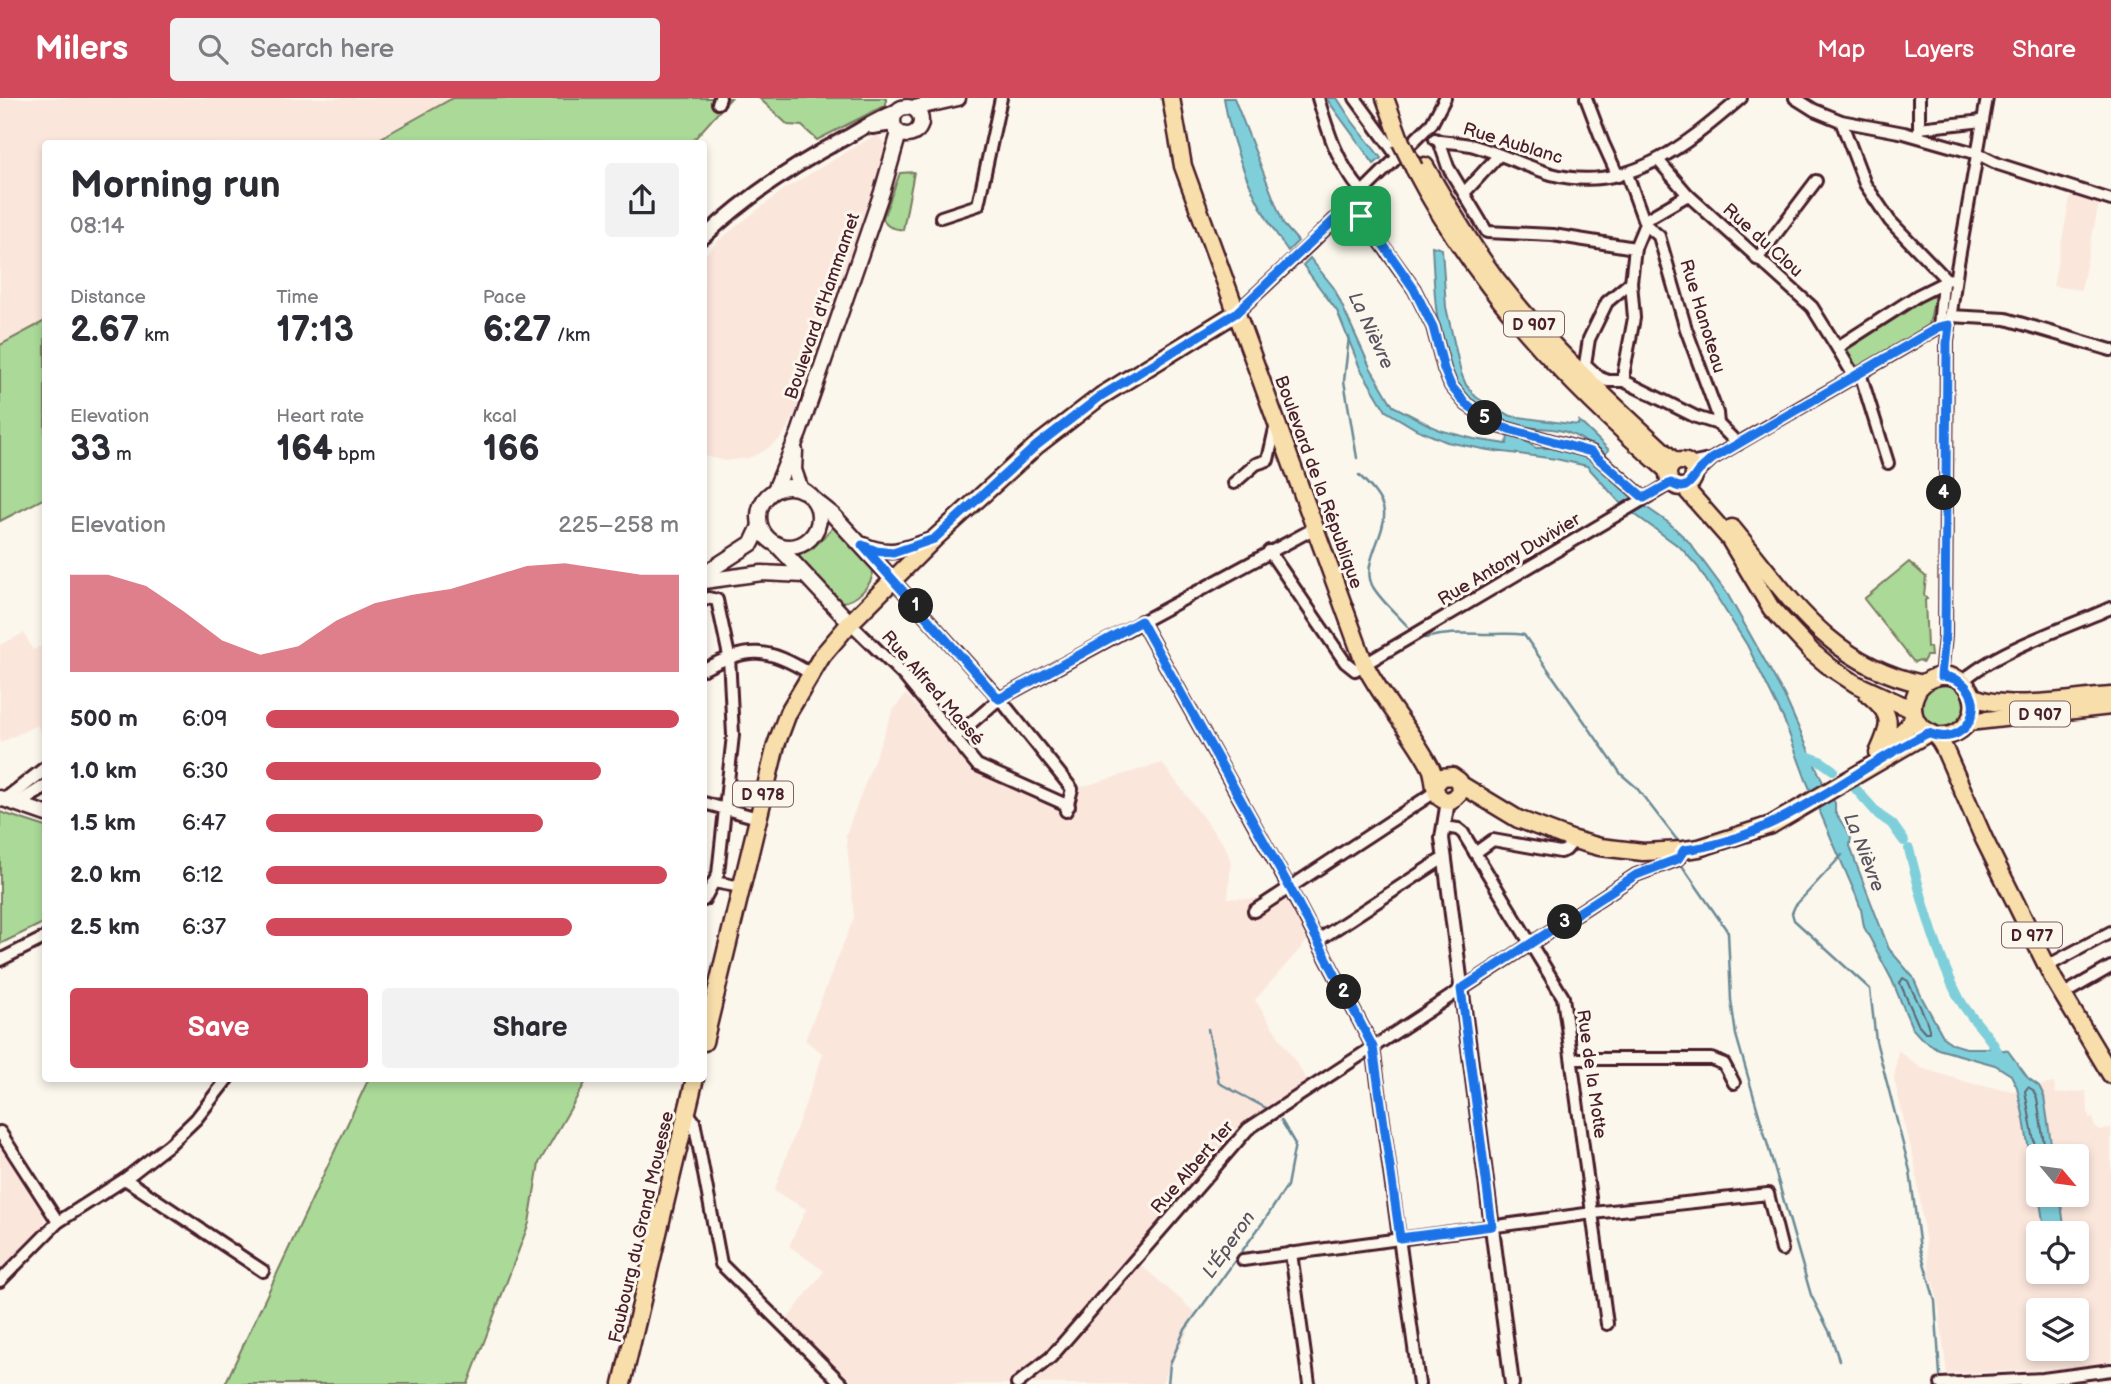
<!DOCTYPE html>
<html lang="en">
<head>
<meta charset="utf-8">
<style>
	body { margin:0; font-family:"Balsamiq Sans",sans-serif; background:#f2f2f3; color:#2b2b33; height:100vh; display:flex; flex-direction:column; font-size:26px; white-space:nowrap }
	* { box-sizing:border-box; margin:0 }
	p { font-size:23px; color:#7c7c81 }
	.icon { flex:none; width:38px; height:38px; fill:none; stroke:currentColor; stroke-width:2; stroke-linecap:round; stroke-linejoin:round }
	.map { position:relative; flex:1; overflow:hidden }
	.side { position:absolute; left:42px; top:42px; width:665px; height:942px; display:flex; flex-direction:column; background:#fff; border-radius:7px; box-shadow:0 4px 10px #0003 }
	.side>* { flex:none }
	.needle { width:46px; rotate:119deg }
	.fabs { position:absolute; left:2026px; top:1046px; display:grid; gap:14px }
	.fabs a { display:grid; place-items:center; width:63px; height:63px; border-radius:7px; background:#fff; box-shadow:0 4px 10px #0003; font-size:35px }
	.pin { position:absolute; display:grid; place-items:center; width:60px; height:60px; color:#fff; margin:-30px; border-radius:14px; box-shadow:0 4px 10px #0006 }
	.km { position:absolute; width:35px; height:35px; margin:-18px; border-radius:50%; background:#222; color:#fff; font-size:19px; line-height:35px; text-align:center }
	.round { display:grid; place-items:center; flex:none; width:74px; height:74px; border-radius:7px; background:#f2f2f3 }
	.headline { display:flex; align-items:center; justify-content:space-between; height:119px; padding:0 28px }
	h1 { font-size:38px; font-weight:800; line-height:52px }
	.metrics { display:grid; grid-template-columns:repeat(3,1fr); gap:10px; height:119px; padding:7px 28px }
	.metrics div { display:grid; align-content:center }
	.metrics b { font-size:35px; font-weight:800 }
	.metrics small { font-size:19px; font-weight:400 }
	.metrics p { font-size:19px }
	.chart { height:196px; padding:14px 28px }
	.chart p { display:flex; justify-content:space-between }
	.chart svg { width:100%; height:126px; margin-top:7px; fill:#d1495b; opacity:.7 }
	.primary-button { display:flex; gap:14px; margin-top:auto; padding:14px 28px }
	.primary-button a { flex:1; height:80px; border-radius:7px; background:#d1495b; color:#fff; font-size:28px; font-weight:800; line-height:80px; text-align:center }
	.primary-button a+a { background:#f2f2f3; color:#2b2b33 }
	ul { padding:0 28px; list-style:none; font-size:23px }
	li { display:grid; grid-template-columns:112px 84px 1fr; align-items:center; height:52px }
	li i { height:18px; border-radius:9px; background:#d1495b }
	header { display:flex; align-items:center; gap:42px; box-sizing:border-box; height:98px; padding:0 35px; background:#d1495b; color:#fff }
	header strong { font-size:33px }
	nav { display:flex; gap:38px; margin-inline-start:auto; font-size:24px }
	.search { width:490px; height:63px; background:#f2f2f3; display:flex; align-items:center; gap:18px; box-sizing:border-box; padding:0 24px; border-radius:7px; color:#7c7c81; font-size:26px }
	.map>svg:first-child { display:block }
</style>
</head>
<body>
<header>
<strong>Milers</strong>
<div class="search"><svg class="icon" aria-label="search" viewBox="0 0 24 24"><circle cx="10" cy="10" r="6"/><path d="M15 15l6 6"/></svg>Search here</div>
<nav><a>Map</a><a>Layers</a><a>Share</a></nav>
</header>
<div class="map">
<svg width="2111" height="1286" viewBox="0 0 2111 1286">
	<rect width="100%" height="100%" fill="#fbf7ec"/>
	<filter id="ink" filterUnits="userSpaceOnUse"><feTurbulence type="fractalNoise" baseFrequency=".0143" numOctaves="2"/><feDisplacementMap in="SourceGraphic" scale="14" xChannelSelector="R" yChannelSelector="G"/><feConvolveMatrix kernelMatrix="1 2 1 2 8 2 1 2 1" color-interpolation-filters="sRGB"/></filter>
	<g filter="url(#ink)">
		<g fill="#fbe6dc" fill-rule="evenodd">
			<path d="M 0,0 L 453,0 L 370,45 L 46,46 L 45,223 L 0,247 Z"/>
			<path d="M 877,36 L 887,48 L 796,314 L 788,329 L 781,340 L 764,353 L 749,360 L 726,363 L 704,358 L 704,158 L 720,141 L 786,90 Z"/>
			<path d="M 2071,95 L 2099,105 L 2081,192 L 2053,188 Z"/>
			<path d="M 24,535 L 33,552 L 45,546 L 45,635 L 42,637 L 37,627 L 0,645 L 0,547 Z"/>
			<path d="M 906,596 L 974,673 L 1061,711 L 1081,689 L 1162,665 L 1226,750 L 1231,765 L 1228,800 L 1288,802 L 1309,841 L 1255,902 L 1310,986 L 1256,1020 L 1134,1161 L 1197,1216 L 1161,1286 L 850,1286 L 785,1224 L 824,1173 L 789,1148 L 806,1111 L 774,1093 L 823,956 L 805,942 L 854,819 L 846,736 L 893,612 Z"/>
			<path d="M 1898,952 L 1921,970 L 1974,986 L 2013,993 L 2041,989 L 2041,987 L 2054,985 L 2056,996 L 2086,993 L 2089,1020 L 2093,1020 L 2094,1027 L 2099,1032 L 2111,1030 L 2111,1265 L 2070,1270 L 1947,1276 L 1939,1211 L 1934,1184 L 1931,1184 L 1915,1067 L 1894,981 ZM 2039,1059 L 2077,1059 L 2077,1097 L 2039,1097 ZM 2039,1136 L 2077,1136 L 2077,1174 L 2039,1174 ZM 2039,1213 L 2077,1213 L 2077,1251 L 2039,1251 Z"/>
			<path d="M 0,1045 L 44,1113 L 45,1128 L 0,1174 Z"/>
		</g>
		<g fill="#aad998" stroke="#7a7c62" stroke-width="2">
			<path d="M 453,0 L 731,0 L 691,45 L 370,46 Z"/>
			<path d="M 759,0 L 886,0 L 886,7 L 817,42 L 802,28 L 788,27 Z"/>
			<path d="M 914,74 L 903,132 C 893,130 886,130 883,120 L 900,75 Z"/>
			<path d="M 1932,194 L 1935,198 L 1928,232 L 1859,272 L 1856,271 L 1847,255 L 1848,251 L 1904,215 L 1904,210 Z"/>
			<path d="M 45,223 L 45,400 L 0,423 L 0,247 Z"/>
			<path d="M 834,428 L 873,471 C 874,486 856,504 841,504 L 798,458 L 813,450 Z"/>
			<path d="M 1909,464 L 1926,479 L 1924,497 L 1927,501 L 1925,502 L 1927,549 L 1930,549 L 1931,558 L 1926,558 L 1923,564 L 1919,562 L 1915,564 L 1913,563 L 1864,501 Z"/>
			<path d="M 1938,585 L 1955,585 L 1970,604 L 1963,626 L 1941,633 C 1918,620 1911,598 1938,585 Z"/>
			<path d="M 0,714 L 46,729 L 45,824 L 0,846 Z"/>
			<path d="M 369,980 L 588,980 L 539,1065 L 529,1125 L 468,1286 L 225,1286 Z"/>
		</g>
		<g fill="#7fcfdb" stroke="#6a8995" stroke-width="2">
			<path d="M 1224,0 L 1234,0 L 1284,127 L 1298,143 L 1288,153 C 1256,109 1232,54 1224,0 Z"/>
			<path d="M 1326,0 L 1337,0 L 1352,23 L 1381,60 L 1374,66 Z"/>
			<path d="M 1432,148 L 1442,151 L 1446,209 L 1461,275 L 1466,287 L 1476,299 L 1487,306 L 1511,318 L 1578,327 L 1579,323 L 1609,352 L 1604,357 C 1588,345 1573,333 1552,331 C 1539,329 1528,331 1515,327 C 1434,308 1436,215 1432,148 Z"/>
			<path d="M 1310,160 L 1334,190 L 1370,269 L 1393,308 L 1439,332 L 1474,341 L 1507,346 L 1508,336 L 1517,338 L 1536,350 L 1558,350 L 1584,357 L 1630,398 L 1669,425 L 1688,443 L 1728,497 L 1784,597 L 1824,687 L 1835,705 L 1835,714 L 1851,739 L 1850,748 L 1857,768 L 1889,851 L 1913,879 L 1922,900 L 1944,940 L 1953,946 L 1966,950 L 1990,950 L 2008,953 L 2028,980 L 2039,988 L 2044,998 L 2053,1059 L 2039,1059 L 2039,1097 L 2032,1072 L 2024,1021 L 2017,989 L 2011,977 L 1995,967 L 1938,951 L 1921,940 L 1912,930 L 1892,882 L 1864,829 L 1861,811 L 1855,795 L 1806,682 L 1784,622 L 1747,547 L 1698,469 L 1681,450 L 1622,407 L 1587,368 L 1556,361 L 1488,352 L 1447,344 L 1416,331 L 1386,313 L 1360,270 L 1337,213 L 1303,167 Z"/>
			<path d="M 2039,1097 L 2060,1097 L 2065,1136 L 2045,1136 Z"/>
		</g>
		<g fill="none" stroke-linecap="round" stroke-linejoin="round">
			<g stroke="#5f6571" stroke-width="2">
				<path d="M 1903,880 L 1908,883 C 1912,894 1931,926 1929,934 L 1925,934 L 1918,926 L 1900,885 Z"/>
				<path d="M 2039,1071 L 2025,993 L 2028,989 L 2033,992 L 2037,1000 L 2046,1059"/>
			</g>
			<g stroke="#6a8995" stroke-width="2.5">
				<path d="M 1349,239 L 1344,283 L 1357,360"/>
				<path d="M 1359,377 C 1368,386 1383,401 1384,414 C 1386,438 1360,466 1373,489 C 1382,504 1399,518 1410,531"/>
				<path d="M 1425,540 C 1450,533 1470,536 1495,536 C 1505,536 1513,535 1524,537 L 1621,676 L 1636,689 L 1678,743"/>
				<path d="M 1842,757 L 1795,808 L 1792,815 L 1794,822 L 1870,891 L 1876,943 L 1910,1073 L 1920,1151 L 1935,1203 L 1940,1277"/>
				<path d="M 1683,769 L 1728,834 L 1731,902 L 1736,937 L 1811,1197 L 1830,1235 L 1839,1262"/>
				<path d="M 1208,931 L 1219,985 L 1268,1011"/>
				<path d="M 1168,1286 L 1170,1266 L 1184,1233 L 1266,1120 L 1287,1088 L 1295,1046 L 1281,1022"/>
			</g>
			<g stroke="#7fcfdb" stroke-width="10">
				<path d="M 1804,657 L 1822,664 L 1833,672"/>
				<path d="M 1854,689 L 1879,717 L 1892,726 L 1904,743"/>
				<path d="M 1909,751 C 1921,799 1937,859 1960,902 C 1971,922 1993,939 2000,960"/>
			</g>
			<g stroke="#4a1f2b" stroke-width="16">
				<g id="minor">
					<path d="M 1318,0 C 1329,37 1337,64 1362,94"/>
					<path d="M 1355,0 L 1398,59"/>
					<path d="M 1586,0 L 1603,45 L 1618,78"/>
					<path d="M 1795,0 L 1814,12 L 1841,23 L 1904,35 L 1978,56 L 1998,66 L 2111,102"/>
					<path d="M 718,5 L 720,0"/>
					<path d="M 1841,23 L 1865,86 L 1890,123 L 1946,181 L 1955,182"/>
					<path d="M 1919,30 L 1983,23"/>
					<path d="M 1919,34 L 1919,0"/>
					<path d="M 1435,41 L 1439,43 L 1448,69 L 1487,134 L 1553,137 L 1635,150"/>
					<path d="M 1439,43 C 1449,44 1460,45 1470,47 C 1498,54 1524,68 1551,76 C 1628,97 1687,46 1741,0"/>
					<path d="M 1658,62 L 1688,97 L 1812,209 L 1838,251"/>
					<path d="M 1464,95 L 1499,57"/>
					<path d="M 1350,107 L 1366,124 L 1414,191 L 1433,229 L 1444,271 L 1451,288 L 1466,306 L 1498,328 L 1592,354 L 1644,400"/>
					<path d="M 941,119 L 978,107 L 1001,0"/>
					<path d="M 1645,122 L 1688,97"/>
					<path d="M 1645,126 L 1659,138 L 1686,231 L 1717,315 L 1718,326"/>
					<path d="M 1757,161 L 1816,83"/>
					<path d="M 1631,184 L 1607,204 L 1589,241 L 1585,266 L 1600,280 L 1608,283 L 1624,283 L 1696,319 L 1718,326 L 1738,346"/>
					<path d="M 1236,215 L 1309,147 L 1432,25 L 1445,0"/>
					<path d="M 1950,218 L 2006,221 L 2111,252"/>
					<path d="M 1939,229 L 1943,185"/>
					<path d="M 1860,275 L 1888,365"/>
					<path d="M 1854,278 L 1838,251 L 1844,245 L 1917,198 L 1943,185 L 1946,181"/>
					<path d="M 1624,283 L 1624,273 L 1634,220 L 1631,184 L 1635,150 L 1645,126 L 1627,76"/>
					<path d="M 1690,366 L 1709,362"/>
					<path d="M 1695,377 L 1712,361 C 1787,316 1864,274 1939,229 L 1949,227"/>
					<path d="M 1234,385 L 1256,366 L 1268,362 L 1276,326"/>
					<path d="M 1269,453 L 1345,564 L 1355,572 L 1671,385"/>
					<path d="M 893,482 L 1004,606 L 1072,691 L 1066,713"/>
					<path d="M 704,502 L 708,500 L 717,502 L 729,558 L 733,637 L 718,776 L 704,802"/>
					<path d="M 1141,523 L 1290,791 L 1373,949 L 1419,1286"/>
					<path d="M 850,525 L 904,578 L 977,667 L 1069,708"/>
					<path d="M 704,571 C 748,548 768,549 811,576"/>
					<path d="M 1941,578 L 1945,538 L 1947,244 L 1957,171 L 1987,0"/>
					<path d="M 1962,584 C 1994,553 2068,529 2111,510"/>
					<path d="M 954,640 L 999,601 L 1315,430"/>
					<path d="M 704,705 L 758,720"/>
					<path d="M 1444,729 L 1458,731 L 1463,735 L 1563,899 L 1607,1226"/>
					<path d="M 1475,755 L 1493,742 L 1560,754 L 1566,752 L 1574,742"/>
					<path d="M 714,784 L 741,789"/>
					<path d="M 1254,813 L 1435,694"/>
					<path d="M 1317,843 L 1439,763 L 1445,762"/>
					<path d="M 0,862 L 46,839"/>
					<path d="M 2047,868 L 2111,834"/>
					<path d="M 2062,897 L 2111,869"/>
					<path d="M 1572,961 L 1711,961 L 1724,966 L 1734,985"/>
					<path d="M 687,1018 L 691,1019 L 694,1023 L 721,1166 L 842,1286"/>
					<path d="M 0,1034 L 58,1124"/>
					<path d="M 125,1081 L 263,1173"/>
					<path d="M 1291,1155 L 1309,1286"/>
					<path d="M 1243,1162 L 1593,1115 L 1768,1096 L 1782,1152"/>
					<path d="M 0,1183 L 58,1124 L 125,1081 L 170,1046 L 196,1021 L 228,980"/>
					<path d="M 1017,1286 L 1051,1259 L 1248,1031 L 1636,777 L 1679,761 L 1684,752"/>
					<path d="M 1941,1286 L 2043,1281 L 2111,1272"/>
				</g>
			</g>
			<g stroke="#4a1f2b" stroke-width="18">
				<g id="tertiary">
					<path d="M 872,29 L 893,26"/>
					<path d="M 704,139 C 746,99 796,66 847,39 C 863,30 878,20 895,14"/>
					<path d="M 5,702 L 46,670"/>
					<path d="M 1448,703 L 1442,740 L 1445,762 L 1512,1286"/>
					<path d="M 17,706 L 46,688"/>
				</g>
			</g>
			<g stroke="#4a1f2b" stroke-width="19">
				<g id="secondary">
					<circle cx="907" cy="23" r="14"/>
					<path d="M 914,10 L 958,0"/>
					<path d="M 795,353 L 794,372 L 801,392"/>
					<circle cx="789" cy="419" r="30"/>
					<path d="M 775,392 L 799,335 L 882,94 L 899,35"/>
					<path d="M 813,401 L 833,417 L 893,482"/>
					<path d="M 776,446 L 850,525"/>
					<path d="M 863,447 C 891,459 906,451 934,441"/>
					<path d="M 704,476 L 752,445 L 760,428"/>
					<path d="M 704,483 L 762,475 L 804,477"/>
					<path d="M 0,700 L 46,716"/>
				</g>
			</g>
			<g stroke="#4a1f2b" stroke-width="21">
				<g id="primary">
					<path d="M 1171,0 L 1183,68 L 1365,567 C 1383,603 1412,633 1431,670 C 1437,683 1430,703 1451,703 L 1460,694 L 1459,683 L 1452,678 L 1442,679 L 1435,687"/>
					<path d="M 1385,0 L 1401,44"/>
					<path d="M 1425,68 C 1447,107 1470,146 1496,181 C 1549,249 1612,306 1675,364"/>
					<path d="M 1414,70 C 1476,189 1567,286 1668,373"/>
					<circle cx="1681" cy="376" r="13"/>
					<path d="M 1684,389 L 1729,440 L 1771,510 L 1812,554 L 1830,569 L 1856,586 L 1913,612"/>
					<path d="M 1732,430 C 1789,498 1828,566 1923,586"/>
					<path d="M 1868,596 C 1894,617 1891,627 1878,655"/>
					<path d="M 1972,598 C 2005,614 2073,600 2111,598"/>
					<path d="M 1969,624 L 2111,608"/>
					<path d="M 1935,638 C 1978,643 1988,586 1949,578 C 1940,577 1930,580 1924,585 C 1911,596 1909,617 1921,629 C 1925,633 1930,634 1935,637 C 1938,640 1942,646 1944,650 L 1984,741 L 2054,882 L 2111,977"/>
					<path d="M 1883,652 L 1908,628 L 1914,618"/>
					<path d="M 1460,686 L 1518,721 L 1574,742 L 1600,749 L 1643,754 L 1684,752 L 1699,750 L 1771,727 L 1928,635"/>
					<path d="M 704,944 L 776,647 L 788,615 L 822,558 L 850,525 L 934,441 L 1036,348 L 1101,298 L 1236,215"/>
					<path d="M 622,1286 L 695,980"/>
				</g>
			</g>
			<use href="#minor" stroke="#fbf7ec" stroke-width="10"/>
			<use href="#tertiary" stroke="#fbf7ec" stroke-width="12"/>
			<use href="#secondary" stroke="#fbf7ec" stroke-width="14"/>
			<use href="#primary" stroke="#f8deab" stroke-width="16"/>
			<g stroke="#4a1f2b" stroke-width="21" stroke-linecap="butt">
				<path id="primary-bridge" d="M 1401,44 L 1414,70"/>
			</g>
			<use href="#primary-bridge" stroke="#f8deab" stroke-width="16"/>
		</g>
	</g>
	<g fill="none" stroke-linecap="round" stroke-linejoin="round" filter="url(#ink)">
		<g stroke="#fff" stroke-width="14">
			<path id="route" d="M 1350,107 L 1375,135 L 1414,191 L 1433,229 L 1444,271 L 1451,288 L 1466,306 L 1498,328 L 1591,354 L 1644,400 L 1671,385 C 1683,393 1688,388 1695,378 C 1698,372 1707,366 1712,361 L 1939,229 L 1949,227 L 1947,244 L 1945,538 L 1941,578 C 1994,582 1976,655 1928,635 C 1847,675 1777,741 1684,752 L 1678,761 L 1636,777 L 1461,891 L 1492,1128 L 1400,1140 L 1373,949 L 1290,790 L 1141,523 L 999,601 L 862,447 L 876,453 L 893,455 L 934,441 L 1036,348 L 1101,298 L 1236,215 Z"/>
		</g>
		<use href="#route" stroke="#1a73e8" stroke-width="9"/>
	</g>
	<g text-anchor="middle" stroke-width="6" stroke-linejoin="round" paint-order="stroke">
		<g fill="#fbf7ec" stroke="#7f6065" stroke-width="2">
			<rect x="1504" y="213.5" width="60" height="25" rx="5"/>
			<rect x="2010" y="603.5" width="60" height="25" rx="5"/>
			<rect x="733" y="683.5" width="60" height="25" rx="5"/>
			<rect x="2002" y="824.5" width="60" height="25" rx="5"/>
		</g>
		<g font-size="16" font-weight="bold" fill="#4a1f2b">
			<text x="1534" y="232">D 907</text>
			<text x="2040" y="622">D 907</text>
			<text x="763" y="702">D 978</text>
			<text x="2032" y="843">D 977</text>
		</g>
		<g font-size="18" fill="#4a1f2b" stroke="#fbf7ec">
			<text transform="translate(1513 45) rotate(17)" y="6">Rue Aublanc</text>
			<text transform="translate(1763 142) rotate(42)" y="6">Rue du Clou</text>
			<text transform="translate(822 208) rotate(-71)" y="6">Boulevard d'Hammamet</text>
			<text transform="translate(1703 218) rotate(73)" y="6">Rue Hanoteau</text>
			<text transform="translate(1319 384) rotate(70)" y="6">Boulevard de la République</text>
			<text transform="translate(1509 461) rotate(-31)" y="6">Rue Antony Duvivier</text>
			<text transform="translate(933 590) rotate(49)" y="6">Rue Alfred Massé</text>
			<text transform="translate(1592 976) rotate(82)" y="6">Rue de la Motte</text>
			<text transform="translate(1192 1069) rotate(-49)" y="6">Rue Albert 1er</text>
			<text transform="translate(641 1129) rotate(-77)" y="6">Faubourg du Grand Mouesse</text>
		</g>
		<g font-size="19" font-style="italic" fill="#5a5460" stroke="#fbf7ec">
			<text transform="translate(1372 232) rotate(65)" y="7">La Nièvre</text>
			<text transform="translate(1865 754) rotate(69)" y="7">La Nièvre</text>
			<text transform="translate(1228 1146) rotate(-55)" y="7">L'Éperon</text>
		</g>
	</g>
</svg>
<div class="fabs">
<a><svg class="needle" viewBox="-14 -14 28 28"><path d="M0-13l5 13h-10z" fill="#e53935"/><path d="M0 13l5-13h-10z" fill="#7c7c81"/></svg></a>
<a><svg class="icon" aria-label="locate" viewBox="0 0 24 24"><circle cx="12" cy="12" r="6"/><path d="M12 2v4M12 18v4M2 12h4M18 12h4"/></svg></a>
<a><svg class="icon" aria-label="layers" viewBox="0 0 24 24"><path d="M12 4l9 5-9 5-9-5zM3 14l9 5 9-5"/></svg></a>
</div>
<div class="pin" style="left:1361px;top:118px;background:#1e9e55"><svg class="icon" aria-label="arrive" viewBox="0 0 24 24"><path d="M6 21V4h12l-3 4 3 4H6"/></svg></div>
<b class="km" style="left:916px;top:508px">1</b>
<b class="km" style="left:1344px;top:894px">2</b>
<b class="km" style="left:1565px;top:824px">3</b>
<b class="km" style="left:1944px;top:395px">4</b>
<b class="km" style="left:1485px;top:320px">5</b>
<section class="side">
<div class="headline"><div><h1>Morning run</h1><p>08:14</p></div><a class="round"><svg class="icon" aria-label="share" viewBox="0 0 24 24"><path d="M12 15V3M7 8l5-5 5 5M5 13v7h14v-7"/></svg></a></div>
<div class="metrics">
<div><p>Distance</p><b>2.67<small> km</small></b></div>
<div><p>Time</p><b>17:13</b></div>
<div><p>Pace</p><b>6:27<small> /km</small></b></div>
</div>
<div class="metrics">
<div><p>Elevation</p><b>33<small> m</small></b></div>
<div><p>Heart rate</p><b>164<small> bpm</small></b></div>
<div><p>kcal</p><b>166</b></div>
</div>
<div class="chart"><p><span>Elevation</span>225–258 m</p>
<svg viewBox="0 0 160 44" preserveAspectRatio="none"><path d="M0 44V10L10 10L20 14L30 23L40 33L50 38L60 35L70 26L80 20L90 17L100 15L110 11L120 7L130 6L140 8L150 10L160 10V44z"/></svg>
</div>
<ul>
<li><b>500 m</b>6:09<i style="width:100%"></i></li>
<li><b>1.0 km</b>6:30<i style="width:81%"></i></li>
<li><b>1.5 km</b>6:47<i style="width:67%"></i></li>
<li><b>2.0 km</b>6:12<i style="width:97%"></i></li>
<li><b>2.5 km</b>6:37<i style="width:74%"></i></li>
</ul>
<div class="primary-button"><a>Save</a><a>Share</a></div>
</section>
</div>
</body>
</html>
